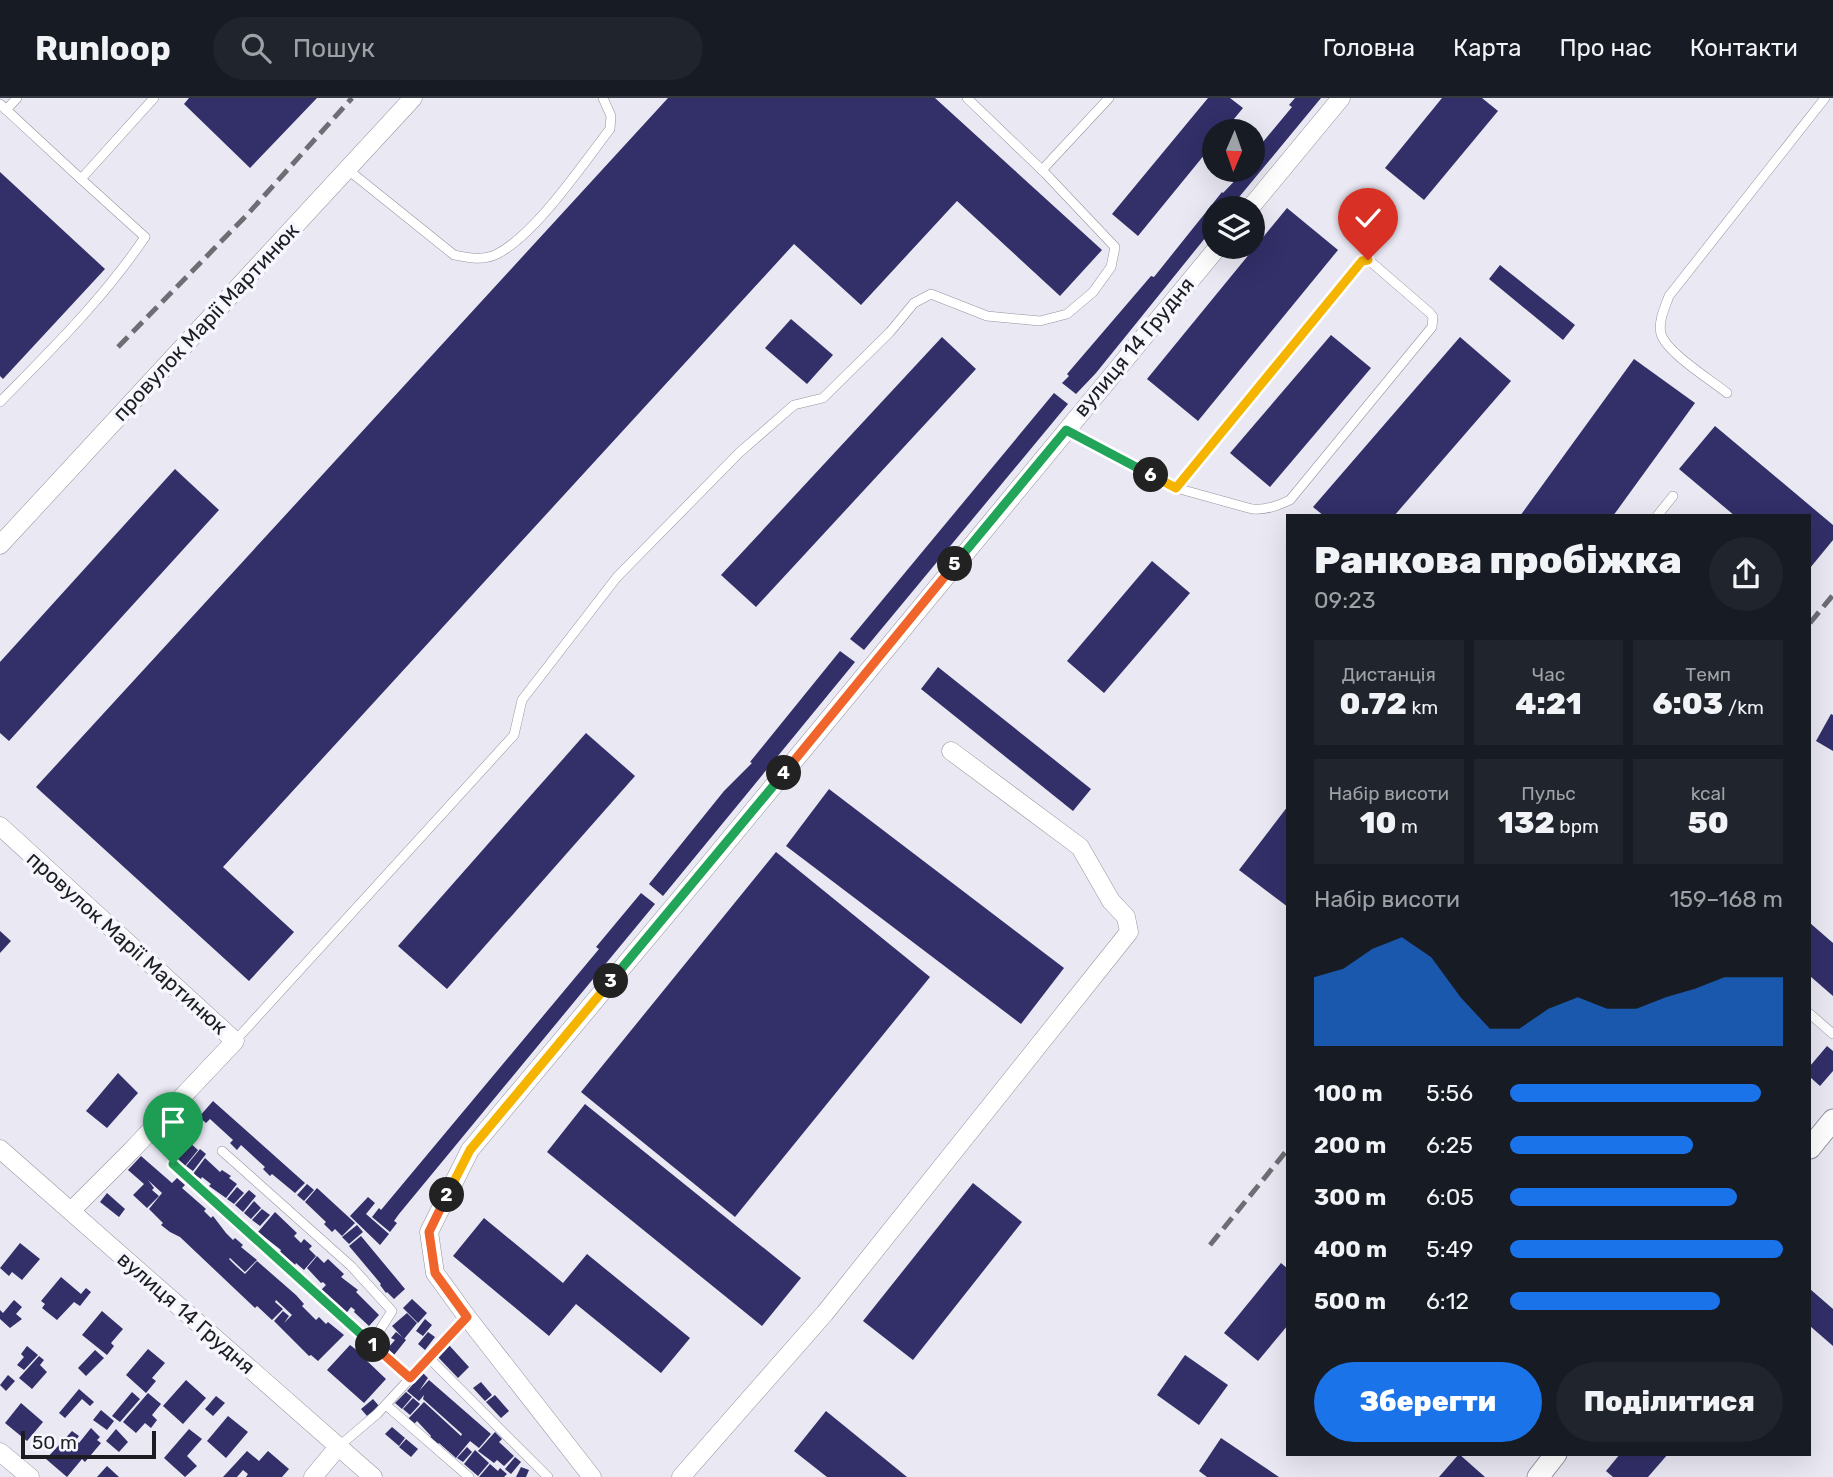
<!DOCTYPE html>
<html lang="uk">
<head>
<meta charset="utf-8">
<style>
	body { margin:0; font-family:Rubik,sans-serif; background:#20242c; color:#f1f3f6; height:100vh; display:flex; flex-direction:column; font-size:26px; white-space:nowrap }
	* { box-sizing:border-box; margin:0 }
	p { font-size:23px; color:#9ea1a6 }
	.icon { flex:none; width:38px; height:38px; fill:none; stroke:currentColor; stroke-width:2; stroke-linecap:round; stroke-linejoin:round }
	.map { position:relative; flex:1; overflow:hidden }
	.details { position:absolute; left:1286px; top:416px; width:525px; height:942px; display:flex; flex-direction:column; background:#171b24; border-radius:0px; box-shadow:0 7px 28px #0002 }
	.details>* { flex:none }
	.needle { width:46px; rotate:182deg }
	.controls { position:absolute; left:1202px; top:21px; display:grid; gap:14px }
	.controls a { display:grid; place-items:center; width:63px; height:63px; border-radius:50%; background:#171b24; box-shadow:0 7px 28px #0002; font-size:35px }
	.scale { position:absolute; left:21px; bottom:18px; width:135px; box-sizing:border-box; padding-left:7px; border:4px solid #1d1c20; border-top:0; font-size:19px; line-height:24px; white-space:nowrap; color:#1d1c20; -webkit-text-stroke:5px #f6f6ff; paint-order:stroke }
	.pin { position:absolute; display:grid; place-items:center; width:60px; height:60px; color:#fff; margin:-72px -30px; border-radius:50% 50% 50% 0; rotate:-45deg; box-shadow:0 0 7px #0007 }
	.pin .icon { rotate:45deg }
	.km { position:absolute; width:35px; height:35px; margin:-18px; border-radius:50%; background:#222; color:#fff; font-size:19px; line-height:35px; text-align:center }
	.round { display:grid; place-items:center; flex:none; width:74px; height:74px; border-radius:37px; background:#20242c }
	.overview { display:flex; align-items:center; justify-content:space-between; height:119px; padding:0 28px }
	h1 { font-size:38px; font-weight:800; line-height:52px }
	.metrics { display:grid; grid-template-columns:repeat(3,1fr); gap:10px; height:119px; padding:7px 28px }
	.metrics div { display:grid; align-content:center; border-radius:0px; background:#20242c; text-align:center }
	.metrics b { font-size:30px; font-weight:800 }
	.metrics small { font-size:19px; font-weight:400 }
	.metrics p { font-size:19px }
	.chart { height:196px; padding:14px 28px }
	.chart p { display:flex; justify-content:space-between }
	.chart svg { width:100%; height:126px; margin-top:7px; fill:#1a73e8; opacity:.7 }
	.action { display:flex; gap:14px; margin-top:auto; padding:14px 28px }
	.action a { flex:1; height:80px; border-radius:42px; background:#1a73e8; color:#fff; font-size:28px; font-weight:800; line-height:80px; text-align:center }
	.action a+a { background:#20242c; color:#f1f3f6 }
	ul { padding:0 28px; list-style:none; font-size:23px }
	li { display:grid; grid-template-columns:112px 84px 1fr; align-items:center; height:52px }
	li i { height:18px; border-radius:9px; background:#1a73e8 }
	header { display:flex; align-items:center; gap:42px; box-sizing:border-box; height:98px; padding:0 35px; background:#171b24; border-bottom:2px solid #363941 }
	header strong { font-size:33px }
	nav { display:flex; gap:38px; margin-inline-start:auto; font-size:24px }
	.search { width:490px; height:63px; background:#20242c; display:flex; align-items:center; gap:18px; box-sizing:border-box; padding:0 24px; border-radius:38px; color:#9ea1a6; font-size:26px }
	.map>svg:first-child { display:block }
</style>
</head>
<body>
<header>
<strong>Runloop</strong>
<div class="search"><svg class="icon" aria-label="search" viewBox="0 0 24 24"><circle cx="10" cy="10" r="6"/><path d="M15 15l6 6"/></svg>Пошук</div>
<nav><a>Головна</a><a>Карта</a><a>Про нас</a><a>Контакти</a></nav>
</header>
<div class="map">
<svg width="1833" height="1379" viewBox="0 0 1833 1379">
	<rect width="100%" height="100%" fill="#e9e8f3"/>
	<g fill="#322f69">
		<path d="M 189,0 L 317,0 L 250,70 L 184,6 Z"/>
		<path d="M 668,0 L 935,0 L 1102,152 L 1060,198 L 957,103 L 861,207 L 794,146 L 223,769 L 294,834 L 249,883 L 36,689 Z"/>
		<path d="M 1208,0 L 1230,0 L 1243,10 L 1224,33 L 1214,33 L 1214,45 L 1138,138 L 1112,116 Z"/>
		<path d="M 1295,0 L 1321,0 L 1230,110 L 1214,110 L 1214,129 L 1096,275 L 1076,296 L 1062,285 L 1069,278 L 1067,276 L 1151,178 L 1154,179 L 1222,94 L 1223,95 L 1245,72 L 1253,72 L 1253,56 L 1292,9 L 1289,7 Z"/>
		<path d="M 1442,0 L 1482,0 L 1498,13 L 1424,102 L 1385,70 Z"/>
		<path d="M 0,74 L 105,171 L 3,281 L 0,278 Z"/>
		<path d="M 1287,110 L 1338,152 L 1198,323 L 1147,281 Z"/>
		<path d="M 1500,167 L 1575,227 L 1563,242 L 1489,181 Z"/>
		<path d="M 791,221 L 833,257 L 807,286 L 765,250 Z"/>
		<path d="M 1331,237 L 1371,270 L 1270,389 L 1230,355 Z"/>
		<path d="M 942,239 L 976,271 L 756,509 L 721,477 Z"/>
		<path d="M 1460,239 L 1511,283 L 1394,418 L 1324,418 L 1313,409 Z"/>
		<path d="M 1634,261 L 1695,305 L 1613,418 L 1520,418 Z"/>
		<path d="M 1054,295 L 1068,306 L 864,552 L 850,541 Z"/>
		<path d="M 1715,328 L 1833,427 L 1833,442 L 1810,470 L 1810,418 L 1735,418 L 1679,371 Z"/>
		<path d="M 175,371 L 219,412 L 9,643 L 0,635 L 0,564 Z"/>
		<path d="M 1152,463 L 1190,495 L 1104,595 L 1067,563 Z"/>
		<path d="M 840,553 L 855,564 L 663,798 L 649,786 L 724,693 L 752,665 L 750,664 Z"/>
		<path d="M 938,569 L 1091,691 L 1073,713 L 921,591 Z"/>
		<path d="M 1831,616 L 1833,617 L 1833,653 L 1816,643 Z"/>
		<path d="M 586,635 L 635,678 L 447,891 L 398,848 Z"/>
		<path d="M 829,691 L 1064,870 L 1021,926 L 786,748 Z"/>
		<path d="M 1288,708 L 1288,809 L 1239,772 Z"/>
		<path d="M 776,754 L 930,879 L 735,1119 L 581,994 Z"/>
		<path d="M 641,795 L 655,806 L 399,1116 L 394,1123 L 397,1125 L 390,1134 L 372,1119 L 379,1110 L 381,1112 L 599,851 L 596,849 Z"/>
		<path d="M 1810,825 L 1833,845 L 1833,898 L 1810,878 Z"/>
		<path d="M 0,833 L 11,843 L 0,855 Z"/>
		<path d="M 1827,948 L 1833,953 L 1833,973 L 1820,988 L 1810,979 L 1810,968 Z"/>
		<path d="M 118,975 L 138,995 L 107,1030 L 86,1013 Z"/>
		<path d="M 213,1003 L 305,1085 L 295,1095 L 272,1076 L 270,1078 L 263,1071 L 265,1069 L 241,1047 L 237,1052 L 230,1045 L 233,1042 L 210,1021 L 206,1025 L 199,1019 Z"/>
		<path d="M 585,1006 L 801,1180 L 762,1228 L 547,1054 Z"/>
		<path d="M 188,1028 L 198,1035 L 190,1045 L 198,1052 L 185,1068 L 167,1054 Z"/>
		<path d="M 200,1051 L 206,1056 L 193,1073 L 186,1068 Z"/>
		<path d="M 141,1058 L 172,1085 L 177,1080 L 185,1087 L 182,1090 L 206,1111 L 204,1113 L 211,1120 L 213,1118 L 226,1135 L 233,1142 L 235,1140 L 243,1147 L 241,1149 L 257,1162 L 245,1174 L 230,1160 L 229,1161 L 236,1168 L 245,1176 L 257,1163 L 296,1197 L 304,1206 L 302,1208 L 316,1222 L 319,1219 L 326,1226 L 328,1224 L 344,1237 L 318,1263 L 311,1257 L 309,1258 L 274,1223 L 283,1213 L 289,1218 L 284,1225 L 292,1217 L 276,1202 L 275,1204 L 283,1211 L 272,1222 L 257,1208 L 255,1210 L 180,1139 L 170,1134 L 161,1127 L 163,1125 L 149,1111 L 162,1095 L 148,1082 L 154,1090 L 152,1092 L 159,1098 L 147,1110 L 133,1097 L 144,1086 L 128,1072 Z"/>
		<path d="M 205,1060 L 220,1074 L 222,1072 L 231,1078 L 229,1080 L 237,1086 L 226,1100 L 209,1088 L 211,1086 L 202,1079 L 201,1081 L 193,1076 Z"/>
		<path d="M 973,1085 L 1022,1124 L 913,1262 L 863,1223 Z"/>
		<path d="M 307,1086 L 314,1092 L 304,1103 L 297,1097 Z"/>
		<path d="M 237,1089 L 244,1095 L 234,1106 L 227,1101 Z"/>
		<path d="M 317,1090 L 355,1125 L 342,1138 L 335,1131 L 332,1134 L 324,1126 L 326,1124 L 305,1104 Z"/>
		<path d="M 249,1092 L 256,1098 L 243,1114 L 235,1107 Z"/>
		<path d="M 107,1095 L 125,1111 L 119,1119 L 100,1104 Z"/>
		<path d="M 368,1099 L 375,1105 L 366,1116 L 389,1136 L 380,1147 L 350,1118 Z"/>
		<path d="M 254,1103 L 261,1110 L 251,1121 L 244,1115 Z"/>
		<path d="M 262,1111 L 270,1117 L 260,1128 L 252,1122 Z"/>
		<path d="M 275,1114 L 297,1135 L 294,1138 L 301,1145 L 304,1141 L 312,1148 L 309,1151 L 316,1158 L 304,1172 L 296,1165 L 295,1167 L 280,1154 L 281,1152 L 258,1134 Z"/>
		<path d="M 484,1120 L 563,1185 L 587,1156 L 690,1240 L 661,1275 L 576,1206 L 549,1238 L 453,1158 Z"/>
		<path d="M 357,1127 L 363,1134 L 349,1146 L 342,1139 Z"/>
		<path d="M 361,1138 L 405,1191 L 394,1201 L 387,1194 L 386,1195 L 380,1187 L 381,1186 L 349,1148 Z"/>
		<path d="M 20,1145 L 40,1161 L 22,1182 L 12,1174 L 9,1178 L 0,1170 Z"/>
		<path d="M 317,1158 L 324,1165 L 328,1161 L 344,1176 L 341,1179 L 358,1192 L 356,1194 L 379,1217 L 369,1228 L 354,1214 L 355,1212 L 351,1209 L 345,1217 L 319,1194 L 326,1187 L 323,1184 L 321,1185 L 307,1170 Z"/>
		<path d="M 1281,1165 L 1288,1171 L 1288,1227 L 1258,1263 L 1224,1235 Z"/>
		<path d="M 61,1179 L 81,1196 L 86,1190 L 91,1194 L 80,1208 L 74,1204 L 57,1222 L 42,1210 L 45,1206 L 41,1203 Z"/>
		<path d="M 1810,1191 L 1833,1211 L 1833,1248 L 1810,1228 Z"/>
		<path d="M 412,1201 L 427,1215 L 418,1225 L 403,1210 Z"/>
		<path d="M 14,1202 L 22,1209 L 16,1216 L 22,1221 L 10,1230 L 0,1221 L 0,1212 L 3,1215 Z"/>
		<path d="M 102,1213 L 123,1231 L 111,1245 L 114,1248 L 107,1257 L 82,1237 Z"/>
		<path d="M 407,1215 L 417,1225 L 404,1241 L 392,1228 Z"/>
		<path d="M 425,1221 L 432,1227 L 423,1238 L 416,1233 Z"/>
		<path d="M 396,1234 L 406,1242 L 394,1257 L 387,1251 L 395,1242 L 391,1240 Z"/>
		<path d="M 428,1234 L 435,1239 L 425,1252 L 418,1246 Z"/>
		<path d="M 448,1246 L 469,1269 L 458,1280 L 436,1257 Z"/>
		<path d="M 350,1247 L 366,1259 L 365,1261 L 386,1281 L 364,1305 L 327,1272 Z"/>
		<path d="M 27,1248 L 38,1257 L 24,1272 L 17,1267 L 24,1259 L 21,1256 Z"/>
		<path d="M 148,1251 L 165,1265 L 152,1280 L 156,1283 L 146,1295 L 126,1277 Z"/>
		<path d="M 95,1252 L 104,1260 L 86,1278 L 78,1270 Z"/>
		<path d="M 1185,1257 L 1228,1287 L 1199,1327 L 1157,1297 Z"/>
		<path d="M 39,1258 L 44,1262 L 40,1267 L 47,1274 L 32,1291 L 19,1280 Z"/>
		<path d="M 423,1275 L 428,1280 L 419,1293 L 429,1282 L 491,1336 L 479,1350 L 470,1343 L 456,1360 L 439,1345 L 436,1348 L 429,1342 L 431,1338 L 417,1323 L 414,1326 L 408,1321 L 424,1304 L 461,1338 L 462,1336 L 423,1301 L 424,1297 L 419,1303 L 407,1293 Z"/>
		<path d="M 8,1277 L 15,1283 L 6,1293 L 0,1287 Z"/>
		<path d="M 186,1282 L 206,1300 L 183,1326 L 163,1308 Z"/>
		<path d="M 481,1284 L 492,1297 L 485,1303 L 473,1290 Z"/>
		<path d="M 79,1291 L 94,1304 L 90,1308 L 82,1301 L 65,1320 L 59,1315 Z"/>
		<path d="M 132,1294 L 140,1301 L 120,1324 L 112,1318 Z"/>
		<path d="M 406,1294 L 412,1299 L 402,1311 L 395,1305 Z"/>
		<path d="M 148,1295 L 161,1306 L 152,1317 L 157,1322 L 151,1330 L 145,1325 L 136,1335 L 123,1324 Z"/>
		<path d="M 495,1297 L 509,1313 L 501,1320 L 486,1304 Z"/>
		<path d="M 216,1298 L 225,1305 L 213,1318 L 205,1311 Z"/>
		<path d="M 413,1300 L 420,1306 L 410,1317 L 403,1311 Z"/>
		<path d="M 373,1301 L 379,1308 L 367,1318 L 361,1311 Z"/>
		<path d="M 21,1305 L 43,1324 L 27,1343 L 5,1325 Z"/>
		<path d="M 101,1312 L 114,1323 L 107,1332 L 93,1322 Z"/>
		<path d="M 826,1313 L 907,1379 L 827,1379 L 794,1353 Z"/>
		<path d="M 228,1318 L 248,1334 L 226,1360 L 207,1343 Z"/>
		<path d="M 392,1329 L 405,1340 L 399,1348 L 385,1336 Z"/>
		<path d="M 91,1330 L 100,1339 L 97,1342 L 101,1345 L 85,1364 L 82,1361 L 67,1379 L 46,1361 L 72,1333 L 79,1338 L 76,1342 L 79,1345 Z"/>
		<path d="M 116,1331 L 128,1344 L 119,1354 L 106,1343 Z"/>
		<path d="M 189,1331 L 202,1341 L 187,1358 L 197,1368 L 185,1379 L 164,1360 Z"/>
		<path d="M 495,1334 L 502,1341 L 499,1344 L 514,1358 L 504,1368 L 497,1362 L 494,1365 L 478,1353 Z"/>
		<path d="M 1221,1340 L 1279,1379 L 1207,1379 L 1199,1373 Z"/>
		<path d="M 406,1341 L 418,1351 L 411,1359 L 399,1349 Z"/>
		<path d="M 467,1349 L 472,1354 L 463,1364 L 457,1360 Z"/>
		<path d="M 475,1352 L 489,1365 L 478,1378 L 464,1366 Z"/>
		<path d="M 247,1353 L 259,1363 L 268,1353 L 289,1371 L 282,1379 L 246,1379 L 248,1376 L 243,1372 L 237,1379 L 223,1379 Z"/>
		<path d="M 1459,1356 L 1485,1379 L 1439,1379 Z"/>
		<path d="M 1620,1356 L 1668,1356 L 1648,1379 L 1613,1379 L 1606,1373 Z"/>
		<path d="M 515,1359 L 521,1364 L 511,1376 L 505,1371 Z"/>
		<path d="M 490,1366 L 498,1373 L 500,1370 L 507,1376 L 504,1379 L 479,1379 Z"/>
		<path d="M 107,1368 L 119,1379 L 97,1379 Z"/>
		<path d="M 521,1369 L 529,1372 L 526,1379 L 516,1379 Z"/>
	</g>
	<g fill="none" stroke-linecap="round" stroke-linejoin="round">
		<g stroke="#94939e" stroke-width="10">
			<g id="service">
				<path d="M 0,6 L 81,81"/>
				<path d="M 6,12 L 17,0"/>
				<path d="M 347,71 L 454,157 C 469,160 483,163 497,156 C 536,136 582,67 610,31 L 611,18 L 603,0"/>
				<path d="M 1042,72 L 1109,0"/>
				<path d="M 1727,295 C 1711,282 1667,255 1661,236 C 1658,223 1665,209 1669,198 L 1825,0"/>
				<path d="M 0,304 C 51,252 104,200 145,139 L 81,81 L 154,0"/>
				<path d="M 1066,332 L 1176,390 L 1252,411 C 1266,412 1277,408 1290,402 L 1432,229 L 1433,219 L 1430,215 L 1371,164 L 1368,162 L 1362,163 L 1176,390"/>
				<path d="M 1657,418 L 1673,398"/>
				<path d="M 1810,916 L 1833,936"/>
				<path d="M 235,943 L 514,637 L 522,602 L 617,479 L 740,354 L 794,307 L 823,300 L 890,234 L 914,205 L 931,196 L 987,218 L 1040,223 L 1067,216 L 1093,194 L 1111,169 L 1115,149 L 1045,75 L 967,0"/>
				<path d="M 222,1053 L 351,1168 L 392,1213 L 371,1246"/>
				<path d="M 173,1066 L 410,1281"/>
				<path d="M 429,1260 L 548,1379"/>
				<path d="M 386,1307 L 469,1379"/>
				<path d="M 338,1349 L 377,1316 L 467,1219"/>
			</g>
		</g>
		<g stroke="#94939e" stroke-width="19">
			<g id="minor">
				<path d="M 1250,110 L 1341,0"/>
				<path d="M 0,447 L 413,0"/>
				<path d="M 0,728 L 235,943 L 132,1052 L 71,1113"/>
				<path d="M 0,1051 L 373,1379"/>
				<path d="M 0,1354 L 30,1379"/>
				<path d="M 313,1379 L 338,1349"/>
				<path d="M 592,1379 L 467,1219 L 435,1175 L 429,1134 L 470,1052 L 709,766 L 1218,149"/>
				<path d="M 681,1379 L 825,1215 L 1129,834 L 1126,819 L 1111,803 L 1080,749 L 951,653"/>
			</g>
		</g>
		<g stroke="#94939e" stroke-width="23">
			<g id="tertiary">
				<path d="M 1810,1050 L 1833,1022"/>
				<path d="M 1538,1379 L 1556,1356"/>
			</g>
		</g>
		<use href="#service" stroke="#fff" stroke-width="9"/>
		<use href="#minor" stroke="#fff" stroke-width="18"/>
		<use href="#tertiary" stroke="#fff" stroke-width="21"/>
		<g stroke="#6e6d74" stroke-width="5" stroke-dasharray="14 7" stroke-linecap="butt">
			<path d="M 118,249 L 246,118 L 352,0"/>
			<path d="M 1810,525 L 1833,497"/>
			<path d="M 1210,1147 L 1288,1051"/>
		</g>
	</g>
	<g fill="none" stroke-linecap="round" stroke-linejoin="round">
		<g stroke="#fff" stroke-width="14">
			<path id="split-1" d="M 173,1066 L 373,1247"/>
		</g>
		<g stroke="#fff" stroke-width="14">
			<path id="split-2" d="M 373,1247 L 410,1280 L 467,1219 L 435,1175 L 429,1134 L 447,1097"/>
		</g>
		<g stroke="#fff" stroke-width="14">
			<path id="split-3" d="M 447,1097 L 470,1052 L 611,883"/>
		</g>
		<g stroke="#fff" stroke-width="14">
			<path id="split-4" d="M 611,883 L 784,675"/>
		</g>
		<g stroke="#fff" stroke-width="14">
			<path id="split-5" d="M 784,675 L 955,466"/>
		</g>
		<g stroke="#fff" stroke-width="14">
			<path id="split-6" d="M 955,466 L 1066,332 L 1151,377"/>
		</g>
		<g stroke="#fff" stroke-width="14">
			<path id="split-7" d="M 1151,377 L 1176,390 L 1362,163 L 1368,162"/>
		</g>
		<use href="#split-1" stroke="#22a559" stroke-width="9"/>
		<use href="#split-2" stroke="#f0652b" stroke-width="9"/>
		<use href="#split-3" stroke="#f5b400" stroke-width="9"/>
		<use href="#split-4" stroke="#22a559" stroke-width="9"/>
		<use href="#split-5" stroke="#f0652b" stroke-width="9"/>
		<use href="#split-6" stroke="#22a559" stroke-width="9"/>
		<use href="#split-7" stroke="#f5b400" stroke-width="9"/>
	</g>
	<g text-anchor="middle" stroke-width="7" stroke-linejoin="round" paint-order="stroke">
		<g font-size="21" fill="#1d1c20" stroke="#f6f6ff">
			<text transform="translate(206 224) rotate(-47)" y="7">провулок Марії Мартинюк</text>
			<text transform="translate(1134 249) rotate(-50)" y="7">вулиця 14 Грудня</text>
			<text transform="translate(127 845) rotate(42)" y="7">провулок Марії Мартинюк</text>
			<text transform="translate(186 1215) rotate(41)" y="7">вулиця 14 Грудня</text>
		</g>
	</g>
</svg>
<div class="controls">
<a><svg class="needle" viewBox="-14 -14 28 28"><path d="M0-13l5 13h-10z" fill="#e53935"/><path d="M0 13l5-13h-10z" fill="#9ea1a6"/></svg></a>
<a><svg class="icon" aria-label="layers" viewBox="0 0 24 24"><path d="M12 4l9 5-9 5-9-5zM3 14l9 5 9-5"/></svg></a>
</div>
<div class="scale">50 m</div>
<div class="pin" style="left:173px;top:1066px;background:#1e9e55"><svg class="icon" aria-label="arrive" viewBox="0 0 24 24"><path d="M6 21V4h12l-3 4 3 4H6"/></svg></div>
<div class="pin" style="left:1368px;top:162px;background:#d93025"><svg class="icon" aria-label="check" viewBox="0 0 24 24"><path d="M5 12l5 5 9-10"/></svg></div>
<b class="km" style="left:373px;top:1247px">1</b>
<b class="km" style="left:447px;top:1097px">2</b>
<b class="km" style="left:611px;top:883px">3</b>
<b class="km" style="left:784px;top:675px">4</b>
<b class="km" style="left:955px;top:466px">5</b>
<b class="km" style="left:1151px;top:377px">6</b>
<section class="details">
<div class="overview"><div><h1>Ранкова пробіжка</h1><p>09:23</p></div><a class="round"><svg class="icon" aria-label="share" viewBox="0 0 24 24"><path d="M12 15V3M7 8l5-5 5 5M5 13v7h14v-7"/></svg></a></div>
<div class="metrics">
<div><p>Дистанція</p><b>0.72<small> km</small></b></div>
<div><p>Час</p><b>4:21</b></div>
<div><p>Темп</p><b>6:03<small> /km</small></b></div>
</div>
<div class="metrics">
<div><p>Набір висоти</p><b>10<small> m</small></b></div>
<div><p>Пульс</p><b>132<small> bpm</small></b></div>
<div><p>kcal</p><b>50</b></div>
</div>
<div class="chart"><p><span>Набір висоти</span>159–168 m</p>
<svg viewBox="0 0 160 44" preserveAspectRatio="none"><path d="M0 44V20L10 17L20 10L30 6L40 13L50 27L60 38L70 38L80 31L90 27L100 31L110 31L120 27L130 24L140 20L150 20L160 20V44z"/></svg>
</div>
<ul>
<li><b>100 m</b>5:56<i style="width:92%"></i></li>
<li><b>200 m</b>6:25<i style="width:67%"></i></li>
<li><b>300 m</b>6:05<i style="width:83%"></i></li>
<li><b>400 m</b>5:49<i style="width:100%"></i></li>
<li><b>500 m</b>6:12<i style="width:77%"></i></li>
</ul>
<div class="action"><a>Зберегти</a><a>Поділитися</a></div>
</section>
</div>
</body>
</html>
